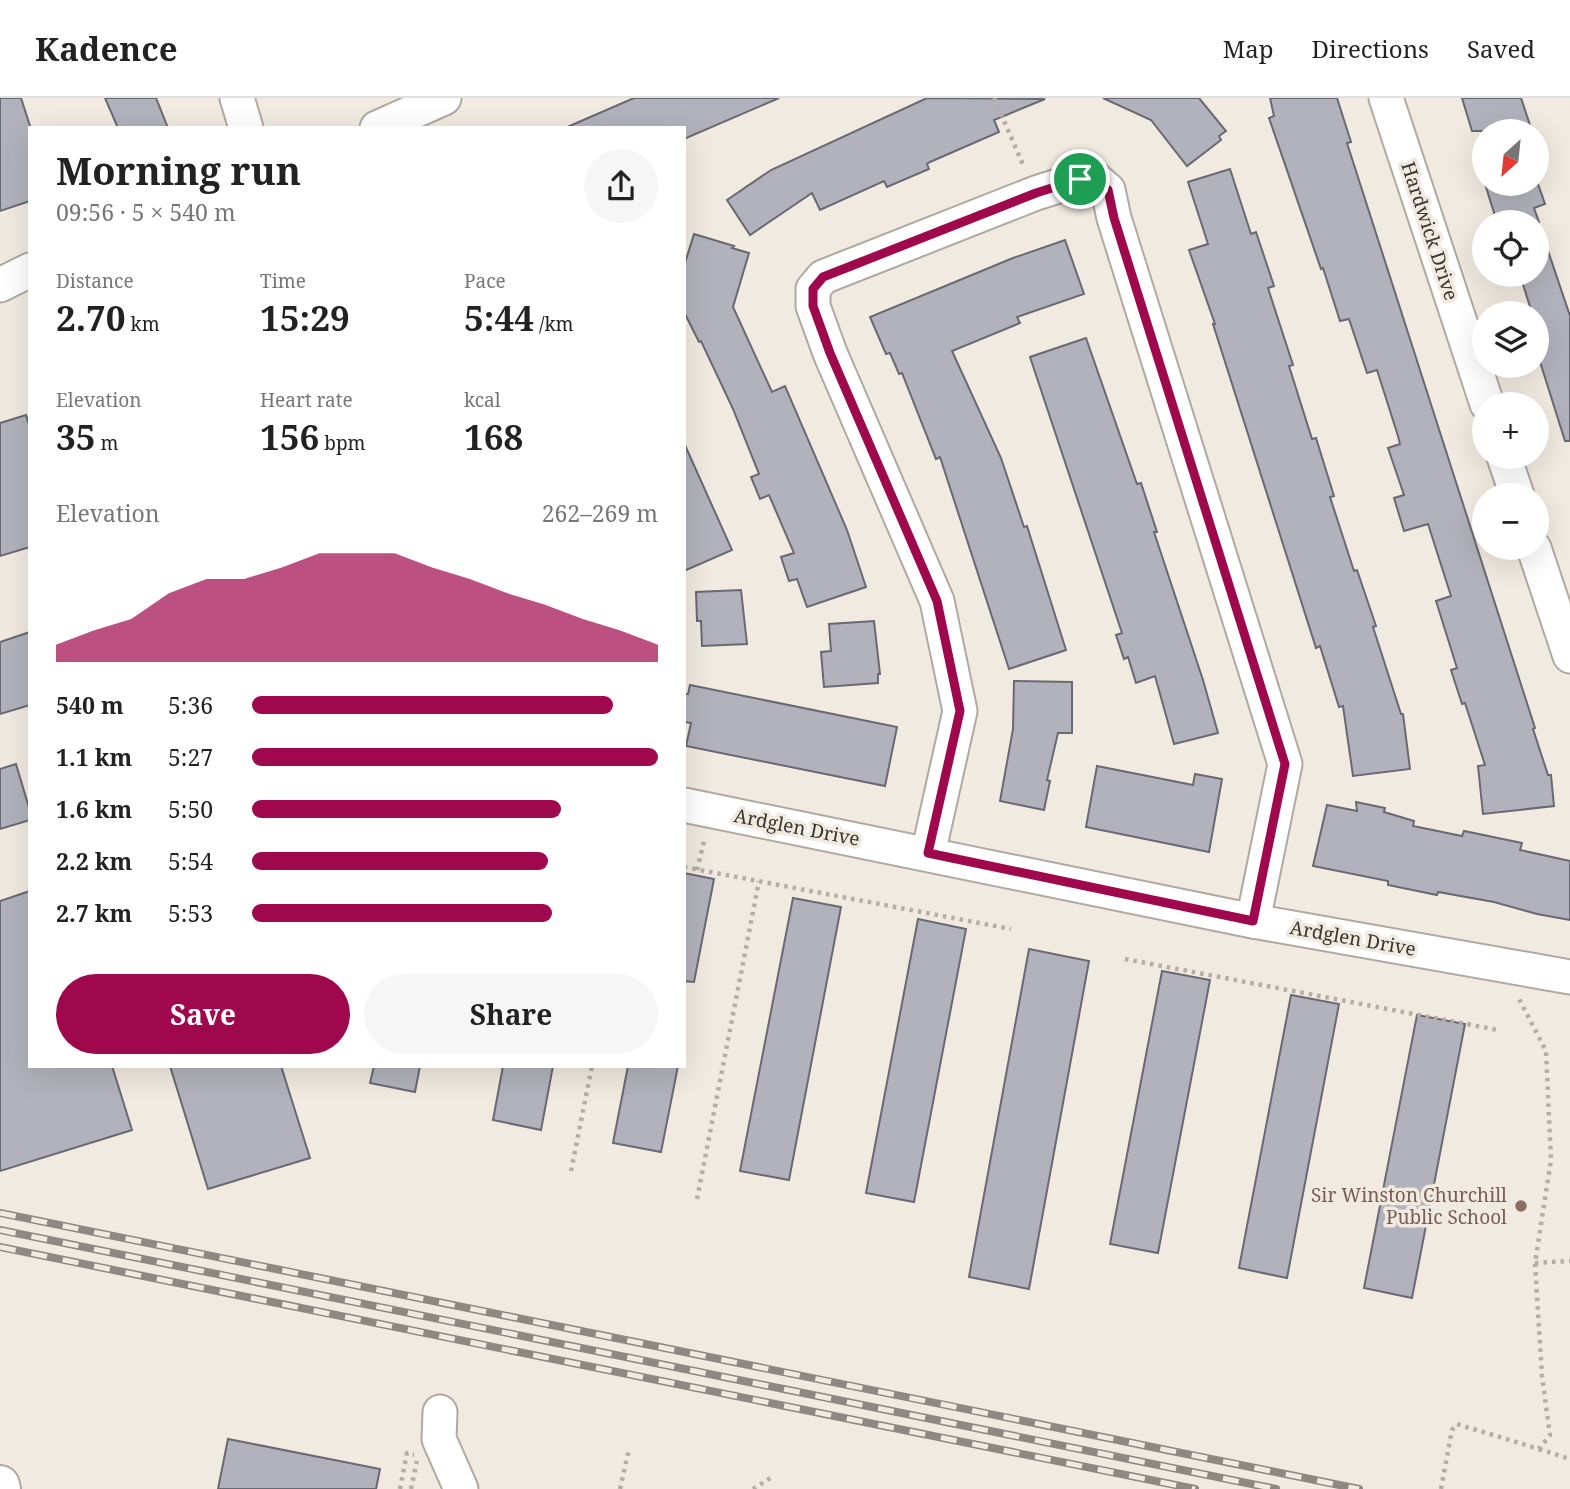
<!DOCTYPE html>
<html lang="en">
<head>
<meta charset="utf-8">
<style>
	body { margin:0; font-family:"Noto Serif",serif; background:#f6f6f6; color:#222; height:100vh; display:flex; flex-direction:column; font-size:26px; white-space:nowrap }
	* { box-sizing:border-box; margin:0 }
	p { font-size:23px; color:#767676 }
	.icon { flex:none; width:38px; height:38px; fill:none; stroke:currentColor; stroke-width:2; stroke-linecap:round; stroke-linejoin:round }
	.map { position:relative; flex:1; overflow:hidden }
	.drawer { position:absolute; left:28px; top:28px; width:658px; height:942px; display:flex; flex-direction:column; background:#fff; border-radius:0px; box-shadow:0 7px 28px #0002 }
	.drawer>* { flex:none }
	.needle { width:46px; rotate:207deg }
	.buttons { position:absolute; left:1472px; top:21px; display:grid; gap:14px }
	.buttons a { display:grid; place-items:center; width:77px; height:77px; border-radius:50%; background:#fff; box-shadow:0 7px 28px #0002; font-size:35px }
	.pin { position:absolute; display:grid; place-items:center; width:60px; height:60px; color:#fff; margin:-30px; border:4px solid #fff; border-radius:50%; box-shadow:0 2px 7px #0007 }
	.round { display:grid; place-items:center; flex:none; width:74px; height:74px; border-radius:37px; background:#f6f6f6 }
	.head { display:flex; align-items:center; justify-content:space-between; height:119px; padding:0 28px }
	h1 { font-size:38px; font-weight:700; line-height:52px }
	.metrics { display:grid; grid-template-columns:repeat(3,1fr); gap:10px; height:119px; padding:7px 28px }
	.metrics div { display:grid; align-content:center }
	.metrics b { font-size:35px; font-weight:700 }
	.metrics small { font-size:19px; font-weight:400 }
	.metrics p { font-size:19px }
	.chart { height:196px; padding:14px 28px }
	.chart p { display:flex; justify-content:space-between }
	.chart svg { width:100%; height:126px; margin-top:7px; fill:#a0084d; opacity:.7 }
	.primary-button { display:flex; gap:14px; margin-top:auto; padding:14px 28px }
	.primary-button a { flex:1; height:80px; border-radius:42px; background:#a0084d; color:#fff; font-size:28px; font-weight:700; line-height:80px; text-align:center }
	.primary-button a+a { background:#f6f6f6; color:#222 }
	ul { padding:0 28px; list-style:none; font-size:23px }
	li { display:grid; grid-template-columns:112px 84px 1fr; align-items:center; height:52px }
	li i { height:18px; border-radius:9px; background:#a0084d }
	header { display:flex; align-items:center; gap:42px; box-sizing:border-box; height:98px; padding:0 35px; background:#fff; border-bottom:2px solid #e0e0e0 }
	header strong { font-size:33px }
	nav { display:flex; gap:38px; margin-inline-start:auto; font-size:24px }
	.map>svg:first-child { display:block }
</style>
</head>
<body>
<header>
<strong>Kadence</strong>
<nav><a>Map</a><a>Directions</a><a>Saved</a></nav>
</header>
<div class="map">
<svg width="1570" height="1391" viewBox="0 0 1570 1391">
	<rect width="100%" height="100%" fill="#f1eae0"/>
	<g fill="#b2b2bc" stroke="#696973" stroke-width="2">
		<path d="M 0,0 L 21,0 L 30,28 L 30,103 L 0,113 Z"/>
		<path d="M 105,0 L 156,0 L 168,30 L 118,30 Z"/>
		<path d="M 634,0 L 779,0 L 684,41 L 684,30 L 565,30 Z"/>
		<path d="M 927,0 L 1045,1 L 994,22 L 999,34 L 930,64 L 927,66 L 929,71 L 887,89 L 884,83 L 820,112 L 812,95 L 750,137 L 727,102 L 771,72 Z"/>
		<path d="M 1103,0 L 1199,0 L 1226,33 L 1219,38 L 1221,42 L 1187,68 L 1151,22 Z"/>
		<path d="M 1270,0 L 1337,0 L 1351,44 L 1347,45 L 1535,630 L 1533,631 L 1548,677 L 1551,677 L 1554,708 L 1483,716 L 1478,668 L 1485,667 L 1465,605 L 1462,606 L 1451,572 L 1457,570 L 1436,503 L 1451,498 L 1428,426 L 1404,433 L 1394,400 L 1404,397 L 1388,350 L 1400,346 L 1398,338 L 1377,272 L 1367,275 L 1349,221 L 1340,223 L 1323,170 L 1321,171 L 1269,20 L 1274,18 Z"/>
		<path d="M 1462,0 L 1521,0 L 1532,33 L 1472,33 Z"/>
		<path d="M 1230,71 L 1251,136 L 1256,134 L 1274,188 L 1268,190 L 1293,267 L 1289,268 L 1312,341 L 1316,340 L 1334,398 L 1330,399 L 1354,473 L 1357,472 L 1376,528 L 1373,529 L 1401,616 L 1403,616 L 1410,671 L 1353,678 L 1343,608 L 1339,609 L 1320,548 L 1316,550 L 1213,226 L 1215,226 L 1189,152 L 1208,146 L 1188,84 Z"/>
		<path d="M 1485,86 L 1538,86 L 1545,106 L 1534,110 L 1539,124 L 1497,124 Z"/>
		<path d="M 1536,129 L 1540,129 L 1570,218 L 1570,343 L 1565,343 L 1536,251 L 1536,215 L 1532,215 L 1520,177 L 1536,177 Z"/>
		<path d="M 694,136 L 734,148 L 732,150 L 749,155 L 733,209 L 772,294 L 785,288 L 847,432 L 866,489 L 807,509 L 797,481 L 789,483 L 781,459 L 794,455 L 769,397 L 760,401 L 751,379 L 759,376 L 733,311 L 701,243 L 699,244 L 684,214 L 684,168 Z"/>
		<path d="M 1065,142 L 1084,196 L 1017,219 L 1020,225 L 952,253 L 1001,360 L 1024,429 L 1027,428 L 1066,552 L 1009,571 L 940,359 L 936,361 L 902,275 L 899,276 L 890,255 L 886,256 L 870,219 L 1013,160 Z"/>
		<path d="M 1086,240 L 1137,386 L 1141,385 L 1157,434 L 1154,434 L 1203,582 L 1218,635 L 1174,646 L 1155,578 L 1136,585 L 1128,559 L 1124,561 L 1116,537 L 1122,535 L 1030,259 Z"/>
		<path d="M 26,317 L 30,330 L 30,449 L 0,458 L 0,325 Z"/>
		<path d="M 684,345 L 732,452 L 684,473 Z"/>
		<path d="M 741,492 L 747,546 L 702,548 L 701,523 L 697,523 L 696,494 Z"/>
		<path d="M 874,523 L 880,576 L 878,576 L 878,585 L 824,589 L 821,554 L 831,553 L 829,526 Z"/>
		<path d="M 30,534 L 30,607 L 0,616 L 0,544 Z"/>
		<path d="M 1014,583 L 1072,584 L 1072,635 L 1058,635 L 1047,682 L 1050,683 L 1044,712 L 1000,703 L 1013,631 Z"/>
		<path d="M 690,587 L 897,629 L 885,688 L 686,648 L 691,625 L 684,624 L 684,596 L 688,596 Z"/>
		<path d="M 16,666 L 30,713 L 30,722 L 0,731 L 0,671 Z"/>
		<path d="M 1097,668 L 1193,687 L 1195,676 L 1222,681 L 1209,754 L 1086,729 Z"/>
		<path d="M 1356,704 L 1385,710 L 1384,714 L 1414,723 L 1413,728 L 1462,738 L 1464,733 L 1522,745 L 1520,752 L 1570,763 L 1570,822 L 1537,816 L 1494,804 L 1438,794 L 1437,797 L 1388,787 L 1388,783 L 1313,768 L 1327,707 L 1357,713 Z"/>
		<path d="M 684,775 L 714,781 L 694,884 L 684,883 Z"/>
		<path d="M 30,793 L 30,968 L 112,968 L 132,1032 L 0,1073 L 0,803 Z"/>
		<path d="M 793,800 L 841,809 L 789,1082 L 740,1073 Z"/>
		<path d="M 918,821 L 966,831 L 914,1104 L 866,1095 Z"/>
		<path d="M 1029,851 L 1089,863 L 1029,1191 L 969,1179 Z"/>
		<path d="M 1162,873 L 1210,882 L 1158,1155 L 1110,1146 Z"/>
		<path d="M 1291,897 L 1339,906 L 1287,1180 L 1239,1170 Z"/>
		<path d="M 1417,917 L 1465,926 L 1412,1200 L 1364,1190 Z"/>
		<path d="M 170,968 L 281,968 L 310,1060 L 208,1091 Z"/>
		<path d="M 374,968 L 420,968 L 415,994 L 370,985 Z"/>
		<path d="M 503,968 L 553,968 L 541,1032 L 493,1022 Z"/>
		<path d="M 628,968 L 678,968 L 661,1054 L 613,1045 Z"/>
		<path d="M 228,1341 L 380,1371 L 376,1391 L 218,1391 Z"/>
	</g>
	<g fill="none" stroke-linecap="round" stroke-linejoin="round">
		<g stroke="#b0a9a0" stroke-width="37">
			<g id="minor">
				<path d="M 237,0 L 246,30"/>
				<path d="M 1386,0 L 1487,306"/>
				<path d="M 377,30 L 444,0"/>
				<path d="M 0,187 L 30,172"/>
				<path d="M 1504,359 L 1517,397"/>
				<path d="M 1534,450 L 1570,558"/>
				<path d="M 684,707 L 1253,823 L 1570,879"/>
				<path d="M 928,756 L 960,613 L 937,503 L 830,255 L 813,208 L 813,191 L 823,179 L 856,166 L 1036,95 L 1080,81 L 1093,79 L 1108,92 L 1114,120 L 1285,666 L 1253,823"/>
				<path d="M 440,1314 L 439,1341 L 461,1391"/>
			</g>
		</g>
		<g stroke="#b0a9a0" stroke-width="42">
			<path id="major" d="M 0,1387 L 1,1391"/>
		</g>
		<g stroke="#b3ada5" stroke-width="4.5" stroke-dasharray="3.5 5" stroke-linecap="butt">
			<path d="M 994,0 L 1024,69"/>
			<path d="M 684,769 L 1011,831"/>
			<path d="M 697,772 L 705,739"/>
			<path d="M 1125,861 L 1498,932"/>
			<path d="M 571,1073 L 592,968"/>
			<path d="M 697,1101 L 759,783"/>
			<path d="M 1535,1165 L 1570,1163"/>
			<path d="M 1539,1351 L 1570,1361"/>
			<path d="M 400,1391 L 407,1355 L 414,1357"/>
			<path d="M 411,1391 L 417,1363"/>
			<path d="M 620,1391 L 629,1351"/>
			<path d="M 753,1391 L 772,1379"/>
			<path d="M 1441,1391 L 1452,1332 L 1457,1326 L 1539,1351 L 1550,1337 L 1542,1278 L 1535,1165 L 1551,1062 L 1546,953 L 1517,897"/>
		</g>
		<use href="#minor" stroke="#fff" stroke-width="33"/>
		<use href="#major" stroke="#fff" stroke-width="38"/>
		<g stroke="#8d8881" stroke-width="8">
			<g id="rail">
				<path d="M 0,1115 L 1359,1391"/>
				<path d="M 0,1132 L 1276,1391"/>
				<path d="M 0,1149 L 1195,1391"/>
			</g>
		</g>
		<use href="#rail" stroke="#f1eae0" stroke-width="5" stroke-dasharray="16" stroke-linecap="butt"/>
	</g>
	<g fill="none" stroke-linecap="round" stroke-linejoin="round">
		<g stroke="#fff" stroke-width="14">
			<path id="route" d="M 1093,79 L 1108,92 L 1114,120 L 1285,666 L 1253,823 L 928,755 L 960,613 L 937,503 L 830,255 L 813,208 L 813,191 L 823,179 L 856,166 L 1036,95 L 1080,81 Z"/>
		</g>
		<use href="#route" stroke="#a0084d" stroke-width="9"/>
	</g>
	<circle fill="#8d6e63" stroke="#f1eae0" stroke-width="2.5" cx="1521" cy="1108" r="7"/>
	<g text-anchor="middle" stroke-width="7" stroke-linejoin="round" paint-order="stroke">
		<g font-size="19" fill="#3a3733" stroke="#f1eae0">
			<text transform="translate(1430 133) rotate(72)" y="7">Hardwick Drive</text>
			<text transform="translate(797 729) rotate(11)" y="7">Ardglen Drive</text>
			<text transform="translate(1353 840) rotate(10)" y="7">Ardglen Drive</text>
		</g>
		<g font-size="19" fill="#785e54" stroke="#f1eae0" text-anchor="end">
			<text x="1507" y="1104">Sir Winston Churchill<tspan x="1507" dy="22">Public School</tspan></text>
		</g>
	</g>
</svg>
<div class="buttons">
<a><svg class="needle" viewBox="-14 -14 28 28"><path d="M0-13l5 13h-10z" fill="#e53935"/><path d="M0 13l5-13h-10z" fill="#767676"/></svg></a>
<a><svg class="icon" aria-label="locate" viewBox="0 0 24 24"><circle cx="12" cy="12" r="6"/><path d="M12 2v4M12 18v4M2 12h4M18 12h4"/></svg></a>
<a><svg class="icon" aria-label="layers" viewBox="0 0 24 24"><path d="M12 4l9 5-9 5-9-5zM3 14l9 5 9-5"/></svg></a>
<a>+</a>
<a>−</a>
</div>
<div class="pin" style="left:1080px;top:81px;background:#1e9e55"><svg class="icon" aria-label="arrive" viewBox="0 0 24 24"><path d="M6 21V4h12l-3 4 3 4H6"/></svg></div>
<section class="drawer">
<div class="head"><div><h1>Morning run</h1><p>09:56 · 5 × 540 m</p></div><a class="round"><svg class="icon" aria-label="share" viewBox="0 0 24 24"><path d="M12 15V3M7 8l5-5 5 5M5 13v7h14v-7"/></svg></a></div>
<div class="metrics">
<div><p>Distance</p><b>2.70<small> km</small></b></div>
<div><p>Time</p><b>15:29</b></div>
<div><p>Pace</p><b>5:44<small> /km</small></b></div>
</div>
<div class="metrics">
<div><p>Elevation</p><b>35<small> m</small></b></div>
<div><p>Heart rate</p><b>156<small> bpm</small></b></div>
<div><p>kcal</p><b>168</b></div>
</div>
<div class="chart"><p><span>Elevation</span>262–269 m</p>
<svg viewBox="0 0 160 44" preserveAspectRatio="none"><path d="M0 44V38L10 33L20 29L30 20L40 15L50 15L60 11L70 6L80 6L90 6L100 11L110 15L120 20L130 24L140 29L150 33L160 38V44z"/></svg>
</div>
<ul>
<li><b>540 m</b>5:36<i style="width:89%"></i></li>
<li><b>1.1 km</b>5:27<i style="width:100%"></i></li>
<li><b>1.6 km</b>5:50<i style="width:76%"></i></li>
<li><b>2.2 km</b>5:54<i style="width:73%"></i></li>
<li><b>2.7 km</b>5:53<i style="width:74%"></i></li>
</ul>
<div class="primary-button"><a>Save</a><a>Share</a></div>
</section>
</div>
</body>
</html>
